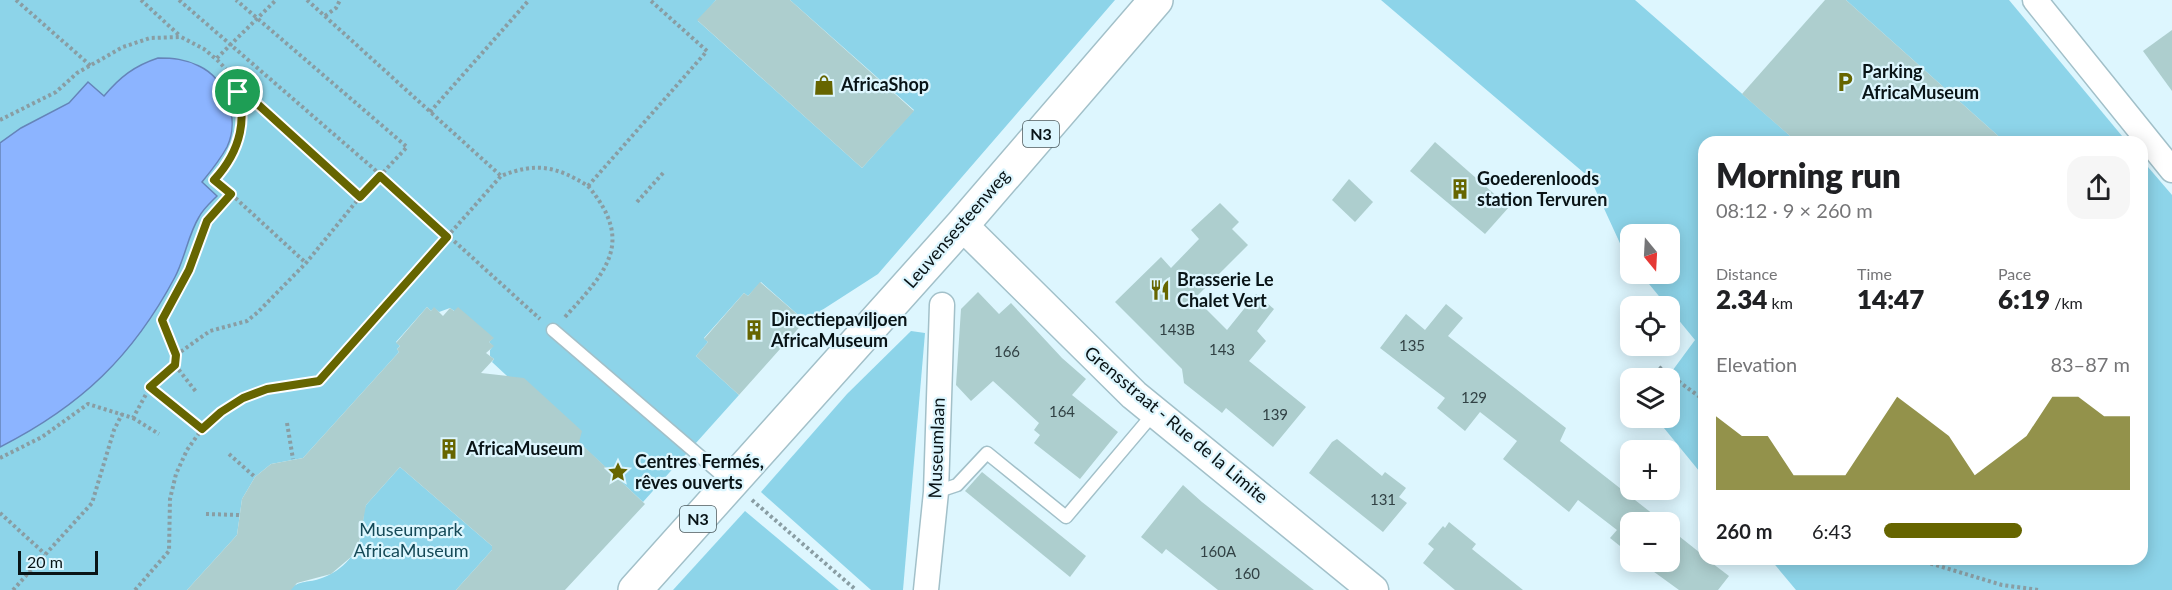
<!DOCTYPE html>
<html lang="en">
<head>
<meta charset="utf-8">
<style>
	body { margin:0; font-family:Lato,sans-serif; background:#f6f6f6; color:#202124; height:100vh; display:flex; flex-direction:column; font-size:22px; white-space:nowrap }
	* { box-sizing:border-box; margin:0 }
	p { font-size:20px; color:#757577 }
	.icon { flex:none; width:33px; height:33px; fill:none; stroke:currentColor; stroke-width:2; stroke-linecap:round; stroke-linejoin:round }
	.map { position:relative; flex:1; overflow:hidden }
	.panel { position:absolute; left:1698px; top:136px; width:450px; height:429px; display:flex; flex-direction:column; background:#fff; border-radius:18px; box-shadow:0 3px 15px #0003 }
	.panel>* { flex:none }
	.needle { width:39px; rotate:162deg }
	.buttons { position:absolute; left:1620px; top:224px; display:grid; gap:12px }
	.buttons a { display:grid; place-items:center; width:60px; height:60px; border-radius:12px; background:#fff; box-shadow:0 3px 15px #0003; font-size:30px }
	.scale { position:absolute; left:18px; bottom:15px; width:80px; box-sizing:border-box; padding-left:6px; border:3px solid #091417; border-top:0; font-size:16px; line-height:21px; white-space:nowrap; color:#091417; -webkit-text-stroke:4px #ddf6fe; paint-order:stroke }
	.pin { position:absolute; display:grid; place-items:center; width:51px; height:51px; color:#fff; margin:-26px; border:3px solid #fff; border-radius:50%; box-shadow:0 2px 6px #0007 }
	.round { display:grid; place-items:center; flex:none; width:63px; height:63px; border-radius:18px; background:#f6f6f6 }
	.headline { display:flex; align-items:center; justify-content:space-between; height:102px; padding:0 18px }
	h1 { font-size:33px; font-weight:800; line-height:45px }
	.metrics { display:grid; grid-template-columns:repeat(3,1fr); gap:9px; height:102px; padding:6px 18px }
	.metrics div { display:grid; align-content:center }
	.metrics b { font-size:26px; font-weight:800 }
	.metrics small { font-size:16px; font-weight:400 }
	.metrics p { font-size:16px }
	.chart { height:168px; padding:12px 18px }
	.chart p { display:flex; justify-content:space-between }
	.chart svg { width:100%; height:108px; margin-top:6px; fill:#666500; opacity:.7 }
	ul { padding:0 18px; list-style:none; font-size:20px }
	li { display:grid; grid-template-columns:96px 72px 1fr; align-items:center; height:45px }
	li i { height:15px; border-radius:8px; background:#666500 }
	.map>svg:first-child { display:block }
</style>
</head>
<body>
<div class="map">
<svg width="2172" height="590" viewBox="0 0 2172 590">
	<rect width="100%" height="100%" fill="#ddf6fe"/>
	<g fill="#8dd4e9">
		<path d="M 0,0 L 716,0 L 698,21 L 862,168 L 914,110 L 790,0 L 1115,0 L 878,274 L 805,321 L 761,282 L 748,296 L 744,293 L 704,338 L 708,342 L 696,356 L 739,395 L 643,502 L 492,362 L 494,359 L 490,356 L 490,350 L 493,346 L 489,342 L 493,338 L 450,308 L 439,312 L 434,308 L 431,311 L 427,307 L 396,342 L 400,346 L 397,349 L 399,352 L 303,458 L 271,464 L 255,477 L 242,499 L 237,535 L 187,590 L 0,590 Z"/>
		<path d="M 1381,0 L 1635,0 L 1797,142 L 1704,142 L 1704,477 L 1655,417 L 1670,417 L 1670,378 L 1667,378 L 1695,340 L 1640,273 L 1670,273 L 1670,234 L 1630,234 L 1630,261 L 1624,252 L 1590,178 Z"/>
		<path d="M 1846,0 L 2009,0 L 2127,142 L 2005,142 Z"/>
		<path d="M 2142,160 L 2172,195 L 2172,590 L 1796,590 L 1771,560 L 2142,560 Z"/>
		<path d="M 911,331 L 925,333 L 903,590 L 871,590 L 761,492 L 847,394 Z"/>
		<path d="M 400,467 L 492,546 L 492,550 L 456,590 L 290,590 C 298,580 307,583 319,579 C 339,573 357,556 361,536 C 364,525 362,514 366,505 Z"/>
		<path d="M 745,511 L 839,590 L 673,590 Z"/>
	</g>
	<path fill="#8cb4ff" stroke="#6584b9" stroke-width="1.5" d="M 158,58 C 173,58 185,59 199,66 C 227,79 240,120 227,147 C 220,160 211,171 202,182 L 217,196 C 211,202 203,209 199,217 C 188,235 185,258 175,277 C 133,356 81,406 0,447 L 0,143 L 21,128 L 69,103 L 88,82 L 104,96 C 120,77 134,66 158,58 Z"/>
	<g fill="#adcece">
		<path d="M 716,0 L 790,0 L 914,111 L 862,168 L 697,20 Z"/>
		<path d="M 1825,0 L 1846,0 L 2005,142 L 1797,142 L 1742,94 Z"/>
		<path d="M 2172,30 L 2172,91 L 2143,51 Z"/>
		<path d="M 1435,142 L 1509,207 L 1485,234 L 1410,171 Z"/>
		<path d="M 1349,179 L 1373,202 L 1355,222 L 1332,200 Z"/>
		<path d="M 1220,203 L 1239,222 L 1232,229 L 1248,245 L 1195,298 L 1227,330 L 1256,294 L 1274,309 L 1257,331 L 1266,341 L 1249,361 L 1306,407 L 1273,447 L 1226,408 L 1222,413 L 1184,383 L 1182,369 L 1115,302 L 1161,257 L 1171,268 L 1199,239 L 1191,230 Z"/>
		<path d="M 760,282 L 805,321 L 739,395 L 696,356 L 708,342 L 704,339 L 744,293 L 748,296 Z"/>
		<path d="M 978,292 L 999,314 L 1011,303 L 1062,358 L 1086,379 L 1072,395 L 1118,432 L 1080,479 L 1034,443 L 1040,435 L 1034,430 L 1039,423 L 993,381 L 971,401 L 956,385 L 961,309 Z"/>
		<path d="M 1446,304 L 1463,318 L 1448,336 L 1566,428 L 1560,441 L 1663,522 L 1630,522 L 1630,554 L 1610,538 L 1617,530 L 1578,500 L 1569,512 L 1503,459 L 1517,441 L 1480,412 L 1465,431 L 1437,408 L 1445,398 L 1380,348 L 1406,314 L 1425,330 Z"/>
		<path d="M 427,307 L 431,311 L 434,307 L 443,316 L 450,308 L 454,311 L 458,307 L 494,338 L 489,342 L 494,346 L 486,353 L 494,359 L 481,373 L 524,378 L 582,431 L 579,442 L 645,504 L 565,590 L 456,590 L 492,550 L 492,546 L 400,467 L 366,505 L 359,543 L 351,557 L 331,574 L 297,583 L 291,590 L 187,590 L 237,535 L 242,499 L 255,477 L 271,464 L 303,458 L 399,352 L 397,349 L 400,346 L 396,343 Z"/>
		<path d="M 1337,439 L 1382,476 L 1385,472 L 1406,488 L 1399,497 L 1407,503 L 1383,532 L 1309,473 L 1332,442 Z"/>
		<path d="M 982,472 L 1086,556 L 1070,577 L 965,491 Z"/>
		<path d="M 1183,485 L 1202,502 L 1314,590 L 1218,590 L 1166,549 L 1162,554 L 1141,537 Z"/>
		<path d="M 1449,522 L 1476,544 L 1472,549 L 1523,590 L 1455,590 L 1423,563 L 1434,549 L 1428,544 L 1443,526 L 1445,528 Z"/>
		<path d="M 1670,529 L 1704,556 L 1704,560 L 1708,560 L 1729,576 L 1718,590 L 1679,590 L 1639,561 L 1670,561 Z"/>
	</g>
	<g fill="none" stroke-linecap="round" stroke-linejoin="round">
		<g stroke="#a2c0c9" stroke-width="15">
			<g id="service">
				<path d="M 553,330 L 730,482"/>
				<path d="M 936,492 L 957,485 L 987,453 L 1066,517 L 1154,413"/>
			</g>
		</g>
		<g stroke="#a2c0c9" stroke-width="27">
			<g id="minor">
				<path d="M 2035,0 L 2172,170"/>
				<path d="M 926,590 L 936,492 L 942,305"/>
			</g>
		</g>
		<g stroke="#a2c0c9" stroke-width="33">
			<path id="tertiary" d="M 962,225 L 1134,395 L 1373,590"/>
		</g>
		<g stroke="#a2c0c9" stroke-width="36">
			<path id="primary" d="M 635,590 L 962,225 L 1156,0"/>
		</g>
		<g stroke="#899da3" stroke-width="4" stroke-dasharray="3 3" stroke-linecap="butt">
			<path d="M 16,0 L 91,66"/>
			<path d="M 141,0 L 180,36"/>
			<path d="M 179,0 L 389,182 L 540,319"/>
			<path d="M 307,0 L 501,176 C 536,162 556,166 588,186 L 707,51 L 650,0"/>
			<path d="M 325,16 L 336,8 L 340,0"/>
			<path d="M 236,84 L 360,197"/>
			<path d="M 430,112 L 529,0"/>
			<path d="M 0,120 L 56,92 L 77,73 L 123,47 L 150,38 L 181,37 L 204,49 L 216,59 L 276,0"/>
			<path d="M 231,194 L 306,263"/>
			<path d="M 637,202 L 664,172"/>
			<path d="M 565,317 C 607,271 635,242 588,186"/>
			<path d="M 176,355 L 210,331 L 247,321 L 258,312 L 306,263 L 360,197 L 407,147 L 236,0"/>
			<path d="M 175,365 L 197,393"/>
			<path d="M 1659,367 L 1704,400"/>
			<path d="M 150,387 L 202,429"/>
			<path d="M 133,418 L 159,434"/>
			<path d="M 287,423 L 293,459"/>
			<path d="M 229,454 L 255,477"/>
			<path d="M 0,458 L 42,437 L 88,404 L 133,418 L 150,387 L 175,365 L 176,355 L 162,320 L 189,270 L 207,221 L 231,194 L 215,180 C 245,145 254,93 216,59"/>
			<path d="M 752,500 L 856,590"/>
			<path d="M 0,513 L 45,554"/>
			<path d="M 206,514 L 239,515"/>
			<path d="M 1919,560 L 2002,585 L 2039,590"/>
			<path d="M 13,590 L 92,503 L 114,430 L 122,414"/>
			<path d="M 135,590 L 169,551 L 170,499 L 176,474 L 187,450 L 202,429 L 221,412 L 243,398 L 267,389 L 319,381 L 501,176"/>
		</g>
		<use href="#service" stroke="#fff" stroke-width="12"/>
		<use href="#minor" stroke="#fff" stroke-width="24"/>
		<use href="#tertiary" stroke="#fff" stroke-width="30"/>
		<use href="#primary" stroke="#fff" stroke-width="33"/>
	</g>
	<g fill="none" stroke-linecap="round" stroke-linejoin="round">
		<g stroke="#fff" stroke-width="12">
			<path id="route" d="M 232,81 L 360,197 L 380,176 L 447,237 L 319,381 L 267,389 L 243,398 L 221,412 L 202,429 L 150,387 L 175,365 L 176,355 L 162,320 L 189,270 L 207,221 L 231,194 L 214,180 C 240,152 251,115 232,81 Z"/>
		</g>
		<use href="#route" stroke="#666500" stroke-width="8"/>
	</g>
	<defs>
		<g id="parking-bare" transform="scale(1.62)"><path d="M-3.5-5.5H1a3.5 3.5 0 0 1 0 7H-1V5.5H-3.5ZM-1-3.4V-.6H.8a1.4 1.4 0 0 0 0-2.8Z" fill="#666500" stroke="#ddf6fe" stroke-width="2.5" paint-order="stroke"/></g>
		<g id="shop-bare" transform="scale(1.62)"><path d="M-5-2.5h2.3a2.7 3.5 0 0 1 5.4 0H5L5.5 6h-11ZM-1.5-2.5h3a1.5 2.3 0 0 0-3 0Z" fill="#666500" stroke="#ddf6fe" stroke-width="2.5" paint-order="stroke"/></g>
		<g id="building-bare" transform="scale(1.62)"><path d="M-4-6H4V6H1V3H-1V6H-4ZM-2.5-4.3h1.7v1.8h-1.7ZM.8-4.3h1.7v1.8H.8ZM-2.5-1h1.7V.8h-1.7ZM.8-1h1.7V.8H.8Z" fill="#666500" stroke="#ddf6fe" stroke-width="2.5" paint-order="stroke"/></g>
		<g id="restaurant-bare" transform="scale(1.62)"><path d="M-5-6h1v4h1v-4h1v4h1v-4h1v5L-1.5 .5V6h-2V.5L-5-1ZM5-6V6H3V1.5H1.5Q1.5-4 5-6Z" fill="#666500" stroke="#ddf6fe" stroke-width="2.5" paint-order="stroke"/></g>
		<g id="sight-bare" transform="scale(1.62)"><path d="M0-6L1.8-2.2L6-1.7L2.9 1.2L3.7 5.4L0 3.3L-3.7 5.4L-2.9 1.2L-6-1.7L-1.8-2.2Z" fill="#666500" stroke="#ddf6fe" stroke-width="2.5" paint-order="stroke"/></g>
	</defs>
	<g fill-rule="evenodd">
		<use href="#parking-bare" x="1845" y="82"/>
		<use href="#shop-bare" x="824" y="85"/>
		<use href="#building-bare" x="1460" y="189"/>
		<use href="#restaurant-bare" x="1160" y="290"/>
		<use href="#building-bare" x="754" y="330"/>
		<use href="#building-bare" x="449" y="449"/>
		<use href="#sight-bare" x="618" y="472"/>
	</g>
	<g text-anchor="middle" stroke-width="4.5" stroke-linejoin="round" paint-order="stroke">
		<g font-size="15" fill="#324245">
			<text x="1177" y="335">143B</text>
			<text x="1412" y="351">135</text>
			<text x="1222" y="355">143</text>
			<text x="1007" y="357">166</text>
			<text x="1474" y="403">129</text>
			<text x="1062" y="417">164</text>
			<text x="1275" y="420">139</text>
			<text x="1383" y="505">131</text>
			<text x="1218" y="557">160A</text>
			<text x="1247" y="579">160</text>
		</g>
		<g fill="#ddf6fe" stroke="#49585c" stroke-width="1.5">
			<rect x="1023" y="121" width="36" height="26" rx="4.5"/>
			<rect x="680" y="506" width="36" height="26" rx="4.5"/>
		</g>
		<g font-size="16" font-weight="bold" fill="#091417">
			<text x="1041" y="140">N3</text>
			<text x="698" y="525">N3</text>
		</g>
		<g font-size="18" font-weight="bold" fill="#091417" stroke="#ddf6fe" text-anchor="start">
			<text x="1862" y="78">Parking<tspan x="1862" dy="21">AfricaMuseum</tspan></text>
			<text x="841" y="91">AfricaShop</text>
			<text x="1477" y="185">Goederenloods<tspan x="1477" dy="21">station Tervuren</tspan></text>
			<text x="1177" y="286">Brasserie Le<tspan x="1177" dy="21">Chalet Vert</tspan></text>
			<text x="771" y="326">Directiepaviljoen<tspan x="771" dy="21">AfricaMuseum</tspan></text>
			<text x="466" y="455">AfricaMuseum</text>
			<text x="635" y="468">Centres Fermés,<tspan x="635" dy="21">rêves ouverts</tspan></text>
		</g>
		<g font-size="18" fill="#091417" stroke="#ddf6fe">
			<text transform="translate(957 229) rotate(-49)" y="6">Leuvensesteenweg</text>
			<text transform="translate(1176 425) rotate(40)" y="6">Grensstraat - Rue de la Limite</text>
			<text transform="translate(937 448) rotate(-88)" y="6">Museumlaan</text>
		</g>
		<g font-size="18" fill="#154957" stroke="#ddf6fe">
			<text x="411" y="536">Museumpark<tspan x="411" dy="21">AfricaMuseum</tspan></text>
		</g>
	</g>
</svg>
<div class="buttons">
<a><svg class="needle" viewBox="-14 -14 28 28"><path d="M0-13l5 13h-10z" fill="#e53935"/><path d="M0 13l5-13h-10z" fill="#757577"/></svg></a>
<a><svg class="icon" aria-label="locate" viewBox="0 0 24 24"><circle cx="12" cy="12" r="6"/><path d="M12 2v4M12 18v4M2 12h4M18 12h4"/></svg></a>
<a><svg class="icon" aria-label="layers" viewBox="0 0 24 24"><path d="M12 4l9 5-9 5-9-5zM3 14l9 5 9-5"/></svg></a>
<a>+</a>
<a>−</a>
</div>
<div class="scale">20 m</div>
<div class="pin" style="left:238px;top:92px;background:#1e9e55"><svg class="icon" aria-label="arrive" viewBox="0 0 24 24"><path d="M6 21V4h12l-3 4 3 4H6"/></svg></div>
<section class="panel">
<div class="headline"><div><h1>Morning run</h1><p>08:12 · 9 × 260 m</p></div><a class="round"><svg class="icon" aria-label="share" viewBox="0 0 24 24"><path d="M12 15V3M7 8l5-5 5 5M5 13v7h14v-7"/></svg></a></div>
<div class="metrics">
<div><p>Distance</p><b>2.34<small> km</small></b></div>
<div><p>Time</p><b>14:47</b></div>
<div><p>Pace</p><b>6:19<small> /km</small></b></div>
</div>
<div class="chart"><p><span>Elevation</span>83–87 m</p>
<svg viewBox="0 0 160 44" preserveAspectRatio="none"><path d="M0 44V14L10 22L20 22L30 38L40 38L50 38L60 22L70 6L80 14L90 22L100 38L110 30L120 22L130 6L140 6L150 14L160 14V44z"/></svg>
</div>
<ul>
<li><b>260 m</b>6:43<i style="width:56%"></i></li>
</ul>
</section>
</div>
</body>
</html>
